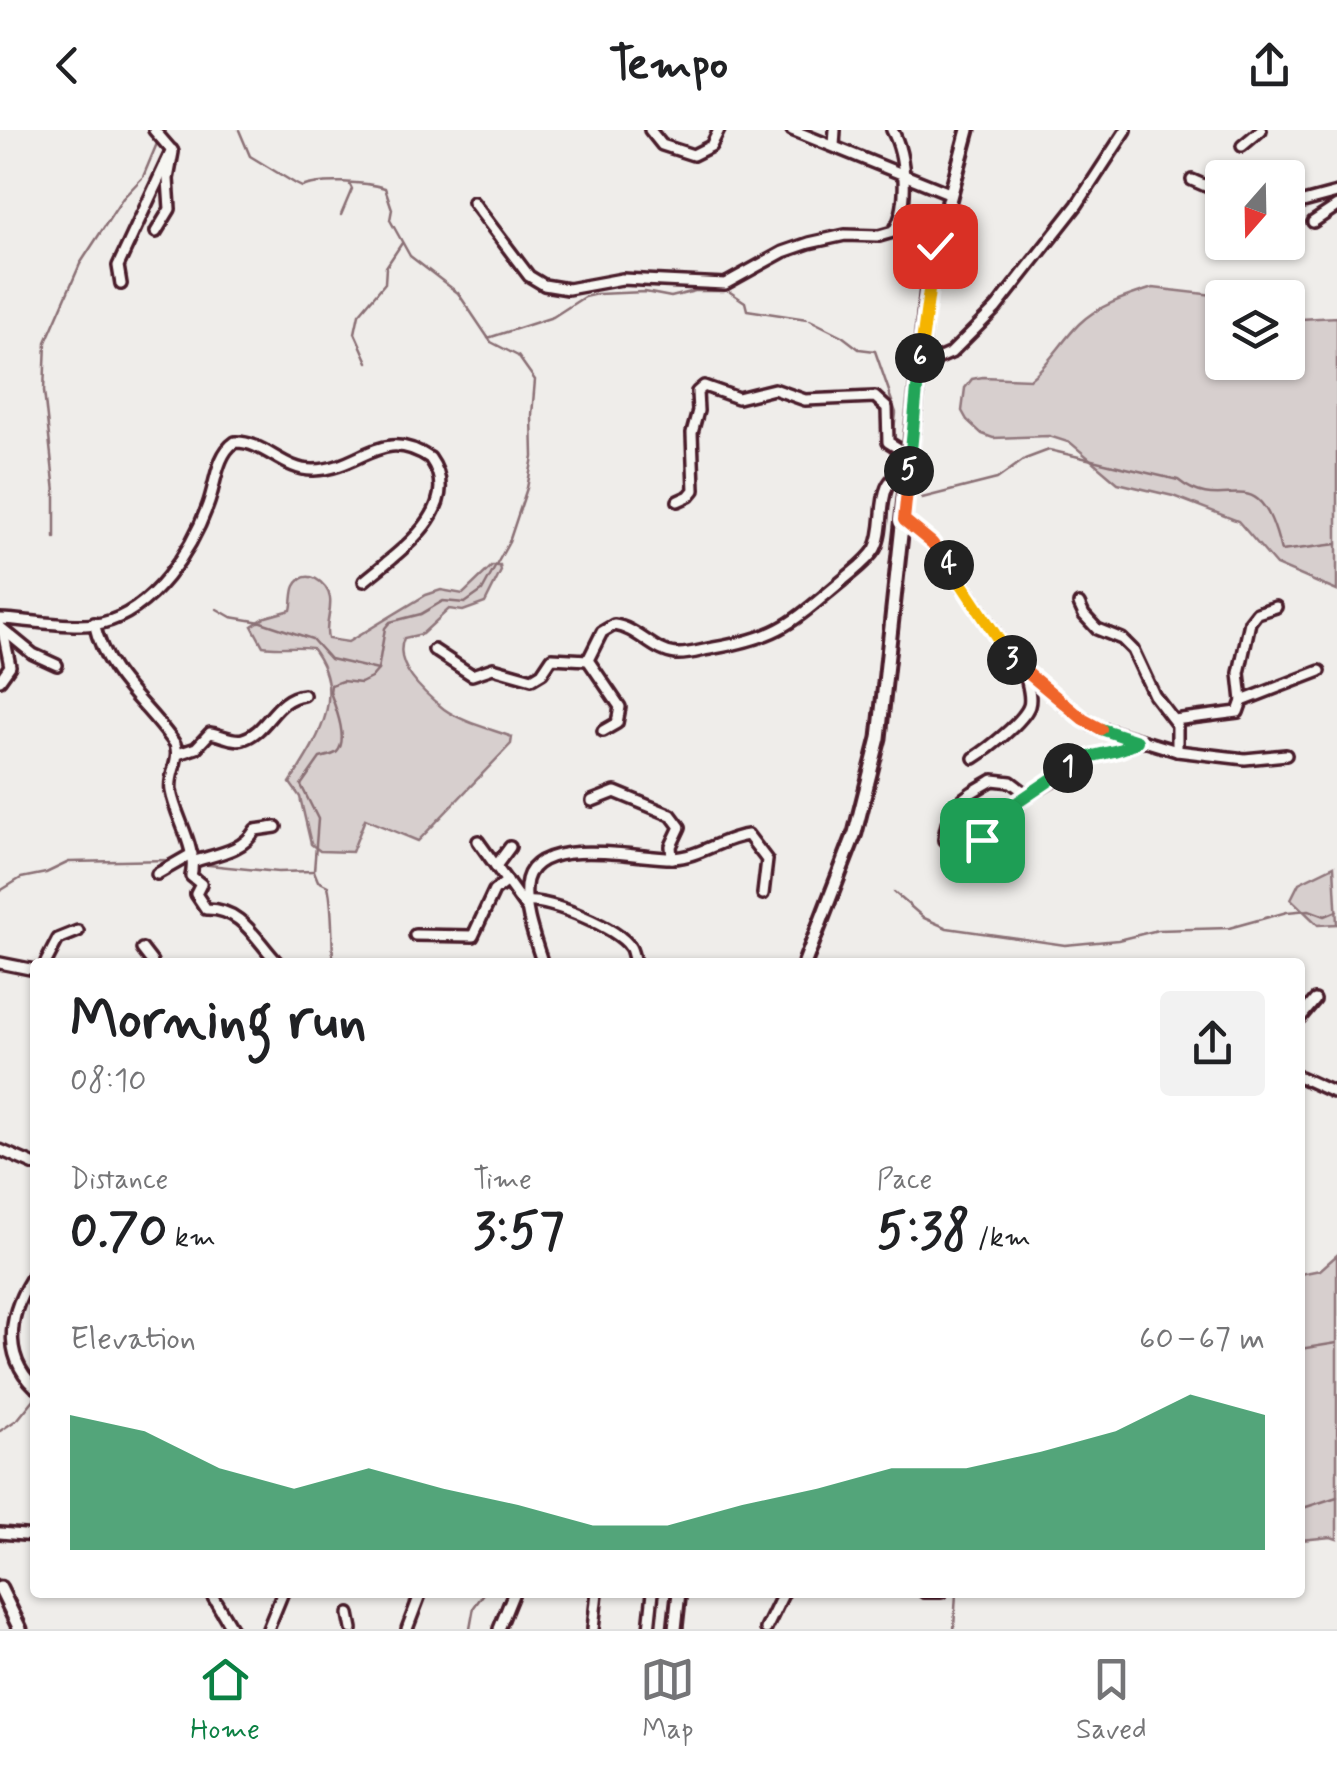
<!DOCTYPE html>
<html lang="en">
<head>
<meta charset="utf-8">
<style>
	body { margin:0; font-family:Mynerve,sans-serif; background:#f2f2f2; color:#202124; height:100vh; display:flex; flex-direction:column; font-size:38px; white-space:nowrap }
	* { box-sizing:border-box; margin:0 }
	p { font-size:32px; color:#757577 }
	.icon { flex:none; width:55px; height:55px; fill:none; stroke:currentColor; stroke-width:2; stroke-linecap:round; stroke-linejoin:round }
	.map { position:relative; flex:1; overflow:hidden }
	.sheet { position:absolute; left:30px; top:828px; width:1275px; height:640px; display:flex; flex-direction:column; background:#fff; border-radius:10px; box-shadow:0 2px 8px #0004 }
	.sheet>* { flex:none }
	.needle { width:65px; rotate:200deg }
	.controls { position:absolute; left:1205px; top:30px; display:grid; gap:20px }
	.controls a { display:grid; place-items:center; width:100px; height:100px; border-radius:10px; background:#fff; box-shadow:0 2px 8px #0004; font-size:50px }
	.pin { position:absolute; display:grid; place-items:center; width:85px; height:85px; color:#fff; margin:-42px; border-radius:20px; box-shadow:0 5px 15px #0006 }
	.km { position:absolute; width:50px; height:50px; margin:-25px; border-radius:50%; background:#222; color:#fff; font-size:28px; line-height:50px; text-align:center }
	.round { display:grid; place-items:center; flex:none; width:105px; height:105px; border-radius:10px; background:#f2f2f2 }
	.headline { display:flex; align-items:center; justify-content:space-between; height:170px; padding:0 40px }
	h1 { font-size:55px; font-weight:700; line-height:75px }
	.stats { display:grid; grid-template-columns:repeat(3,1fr); gap:15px; height:170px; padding:10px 40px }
	.stats div { display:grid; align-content:center }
	.stats b { font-size:50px; font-weight:700 }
	.stats small { font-size:28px; font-weight:400 }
	.stats p { font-size:28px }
	.chart { height:280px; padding:20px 40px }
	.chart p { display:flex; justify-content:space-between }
	.chart svg { width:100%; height:180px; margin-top:10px; fill:#0b8043; opacity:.7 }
	header { display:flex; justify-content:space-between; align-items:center; height:130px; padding:0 40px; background:#fff; font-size:45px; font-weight:700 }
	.menu { display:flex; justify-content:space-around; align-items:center; height:140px; border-top:2px solid #e0e0e0; background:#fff; font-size:28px; color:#757577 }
	.menu a { display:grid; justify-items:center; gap:5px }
	.menu .active { color:#0b8043 }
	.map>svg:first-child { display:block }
</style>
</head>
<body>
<header><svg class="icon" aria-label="back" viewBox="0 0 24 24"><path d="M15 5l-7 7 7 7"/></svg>Tempo<svg class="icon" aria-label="share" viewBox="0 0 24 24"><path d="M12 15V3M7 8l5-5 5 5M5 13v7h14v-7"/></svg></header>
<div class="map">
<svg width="1337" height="1499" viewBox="0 0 1337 1499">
	<rect width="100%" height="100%" fill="#efedea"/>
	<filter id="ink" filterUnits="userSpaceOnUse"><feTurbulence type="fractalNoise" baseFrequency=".01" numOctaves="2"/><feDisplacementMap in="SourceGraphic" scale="20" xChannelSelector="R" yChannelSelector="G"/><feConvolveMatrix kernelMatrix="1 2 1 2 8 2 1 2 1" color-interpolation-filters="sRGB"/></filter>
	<g filter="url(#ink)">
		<g fill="#d7cfce" stroke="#90777c" stroke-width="2.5">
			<path d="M 1153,158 L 1231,167 L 1222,168 L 1222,232 L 1288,232 L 1288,185 L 1300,189 L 1337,187 L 1337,461 L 1276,435 L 1238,391 L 1173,366 L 1118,353 L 1071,313 L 1049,306 L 993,308 L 982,304 L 967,290 L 962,281 L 965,258 L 972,249 L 983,247 L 1030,249 C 1050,233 1061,212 1079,194 C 1098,175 1128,166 1153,158 Z"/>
			<path d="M 492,436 L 500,436 L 501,441 L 485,473 L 463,481 L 449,479 L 422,504 L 404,508 C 392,535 424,563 444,579 C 462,592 491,599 512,607 L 511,614 L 418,711 L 365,689 L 352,722 L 320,721 L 311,714 L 300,667 L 290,653 C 316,611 349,566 312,518 C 295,515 280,519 263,516 L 252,496 L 266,487 L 291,480 C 293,473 292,462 295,456 C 306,436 328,453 330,468 C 332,483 324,494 328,509 L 348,512 L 426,465 L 441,460 L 463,464 Z"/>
			<path d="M 1334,736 L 1337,794 L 1318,795 L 1291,769 L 1299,753 Z"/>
			<path d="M 1337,1125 L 1337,1409 L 1331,1407 L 1300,1410 L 1300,1144 L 1320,1140 Z"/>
		</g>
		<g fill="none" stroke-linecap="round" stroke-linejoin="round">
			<g stroke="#8a6f74" stroke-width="2.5">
				<path d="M 239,0 L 250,26 L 296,54 L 302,57 C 320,49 366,52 385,58 L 392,79 L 390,90 L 410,126 L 458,163 L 491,212 L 518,226 L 535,250 L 532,285 L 533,327 L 527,358 L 509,412 L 482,461 L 465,473 L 443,471 L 421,484 L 390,492 L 385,498 L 378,540 L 371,548 L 361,553 L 342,551 L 331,555 L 330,562 C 335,576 349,610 337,622 C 334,625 324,627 320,628 L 301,655 L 318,689 L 314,741 L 318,751 L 328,756 C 333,777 332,809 333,832"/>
				<path d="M 341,85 L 352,59 L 350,55"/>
				<path d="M 730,162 L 745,172 L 747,180 L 807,189"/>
				<path d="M 810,190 L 842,206 L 859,219 L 875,221 L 890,264"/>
				<path d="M 488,208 L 553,187 L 584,167 L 597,164 L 645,162 L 671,167 L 695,161 L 724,161"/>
				<path d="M 368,232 L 355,203 L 359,184 L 385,153 L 386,137 L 402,113"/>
				<path d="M 890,266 L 896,283 L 893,308"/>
				<path d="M 888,338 L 891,320"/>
				<path d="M 922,368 L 997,349 L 1025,329 L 1049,320 L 1178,350 C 1227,390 1258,322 1281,421 L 1337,414"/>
				<path d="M 55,408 L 55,362 L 44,261 L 46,212 L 80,134 L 123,68 L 143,47 L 158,11"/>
				<path d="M 217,479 L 231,487 L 261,492 L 312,509 L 330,529 L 378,540"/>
				<path d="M 199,734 L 278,742 L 314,741"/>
				<path d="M 0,761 L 21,748 L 46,743 L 69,732 L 171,730"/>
				<path d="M 894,762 L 924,788 L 947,798 L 1065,815 L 1118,810 L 1158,800 L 1229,798 L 1287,782 L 1309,780 L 1325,786 L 1337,781"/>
				<path d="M 1300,1219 L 1337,1213"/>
				<path d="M 0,1301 L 18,1289 L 35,1268"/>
				<path d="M 1300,1379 L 1337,1367"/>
				<path d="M 470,1499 L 474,1477 L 485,1462"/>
				<path d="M 954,1499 L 956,1462"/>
			</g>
			<g stroke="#4a1f2b" stroke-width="16">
				<g id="street">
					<path d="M 154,0 L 173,22 L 168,49 L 170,79 L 156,102"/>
					<path d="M 650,0 L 662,15 L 693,25 L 711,16 L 719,0"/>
					<path d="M 792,0 L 949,63"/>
					<path d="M 834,16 L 835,0"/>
					<path d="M 1242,16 L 1261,0"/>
					<path d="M 1192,50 L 1222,63"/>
					<path d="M 473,72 L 529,146 L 544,155 L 568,159 L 622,149 L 725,154 L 783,122 L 809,113 L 845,105 L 879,106 L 893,102 C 910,78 906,25 892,0"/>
					<path d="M 1288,76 L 1337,63"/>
					<path d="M 1313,92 L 1337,76"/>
					<path d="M 121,154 L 118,136 L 172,20"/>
					<path d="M 919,237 L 951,223 L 996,178 L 1077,75 L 1126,0"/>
					<path d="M 678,371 L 689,366 L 694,360 L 692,303 L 698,281 L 697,262 L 704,256 L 738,268 L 774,259 L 805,270 L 875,267 L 887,278 L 888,312 L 901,320 L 911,318"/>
					<path d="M 903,390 L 939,420 L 1018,537 L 1091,595 L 1177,621 L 1245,629 L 1286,625"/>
					<path d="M 1079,474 L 1084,485 L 1097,499 L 1122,509 L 1133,520 L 1154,565 L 1177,595 L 1177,621"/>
					<path d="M 0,489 C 30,490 74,499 102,493 C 153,481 191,421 208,375 C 216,354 216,325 235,312 C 264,311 284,341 314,340 C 362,339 381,295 430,328 C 466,378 397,423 364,451"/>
					<path d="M 94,493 C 107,549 145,570 175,614 C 181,631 168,644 171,661 C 176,689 198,719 191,746 L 201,754 L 196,764 L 206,779 C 242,778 255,809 277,832"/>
					<path d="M 0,497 L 33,524 L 57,535"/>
					<path d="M 434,520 L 472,545 L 493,538 L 532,549 L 542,543 L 552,528 L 588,530 L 602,502 L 614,495 C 638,498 653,522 676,524 C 688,525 702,520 714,518 C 782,506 791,493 842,451 C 853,441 867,432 875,419 C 889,392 871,349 909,340"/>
					<path d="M 588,530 L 620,577 L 617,593 L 603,601"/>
					<path d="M 0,550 L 10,536 L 3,501"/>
					<path d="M 1242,571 L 1320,541"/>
					<path d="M 1174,590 L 1238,582 L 1242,571 L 1239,543 L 1250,492 L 1257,483 L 1276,477"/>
					<path d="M 178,624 L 196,618 L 210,603 C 220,604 233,612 243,609 C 269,601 274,568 304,565"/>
					<path d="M 974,628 C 988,619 1024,591 1029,576 C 1032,566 1027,553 1025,543"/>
					<path d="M 592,671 L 615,662 L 671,685 L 680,697 L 671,716 L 672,728"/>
					<path d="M 944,710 C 948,674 963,667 993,650 L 1011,652 L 1028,665"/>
					<path d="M 478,711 L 526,778"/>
					<path d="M 962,729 L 968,715 L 982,710 L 1006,690 L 1018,672 L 1051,652 L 1076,631 L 1128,617 L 1137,611"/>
					<path d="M 195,731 C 217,724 243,721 255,700 L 276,697"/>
					<path d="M 496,736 L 510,717"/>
					<path d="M 157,744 L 192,724"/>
					<path d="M 527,772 C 549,769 618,798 630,817 C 632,819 634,830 635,832"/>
					<path d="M 415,805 L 473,806 L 494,761 L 507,751"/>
					<path d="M 142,819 L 152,832"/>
					<path d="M 46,832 L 58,809 L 78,801"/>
					<path d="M 542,832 C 535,809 524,781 526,756 C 530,702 639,729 673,728 C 699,727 722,708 748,705 L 767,730 L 763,764"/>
					<path d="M 0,833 L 35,840"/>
					<path d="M 1300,888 L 1315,870"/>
					<path d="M 1300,947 L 1333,962"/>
					<path d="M 0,1020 L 35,1035"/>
					<path d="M 35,1143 C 10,1179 0,1224 35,1257"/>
					<path d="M 0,1403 L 35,1406"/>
					<path d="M 210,1462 L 232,1499"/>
					<path d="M 924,1462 L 941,1462"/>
					<path d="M 349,1484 L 352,1499"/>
					<path d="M 268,1499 L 283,1462"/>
					<path d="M 407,1499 L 421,1462"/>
					<path d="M 499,1499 L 514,1462"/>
					<path d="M 593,1499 L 597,1462"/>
					<path d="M 649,1499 L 653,1462"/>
					<path d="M 766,1499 L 784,1462"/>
				</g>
			</g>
			<g stroke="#4a1f2b" stroke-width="19">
				<g id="secondary">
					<path d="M 805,832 L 855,703 L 879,608 L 929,146 L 968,0"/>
					<path d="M 0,1458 L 20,1499"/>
					<path d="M 675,1499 L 679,1462"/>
				</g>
			</g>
			<use href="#street" stroke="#f6f6f2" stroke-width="9"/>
			<use href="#secondary" stroke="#f6f6f2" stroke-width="11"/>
		</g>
	</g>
	<g fill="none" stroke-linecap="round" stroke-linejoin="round" filter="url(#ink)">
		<g stroke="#fff" stroke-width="20">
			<path id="split-1" d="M 982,710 L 1006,690 L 1018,672 L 1068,638"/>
		</g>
		<g stroke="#fff" stroke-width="20">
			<path id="split-2" d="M 1068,638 C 1088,621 1117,626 1137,611 L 1101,599"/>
		</g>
		<g stroke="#fff" stroke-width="20">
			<path id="split-3" d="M 1012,530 L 1084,590 L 1101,599"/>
		</g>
		<g stroke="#fff" stroke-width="20">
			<path id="split-4" d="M 949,435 L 1012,530"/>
		</g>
		<g stroke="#fff" stroke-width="20">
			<path id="split-5" d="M 909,341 L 904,390 L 932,413 L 949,435"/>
		</g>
		<g stroke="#fff" stroke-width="20">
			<path id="split-6" d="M 909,341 L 920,228"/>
		</g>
		<g stroke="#fff" stroke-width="20">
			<path id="split-7" d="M 920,228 L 935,116"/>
		</g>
		<use href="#split-1" stroke="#22a559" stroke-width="12"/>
		<use href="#split-2" stroke="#22a559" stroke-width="12"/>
		<use href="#split-3" stroke="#f0652b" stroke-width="12"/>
		<use href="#split-4" stroke="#f5b400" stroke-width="12"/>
		<use href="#split-5" stroke="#f0652b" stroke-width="12"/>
		<use href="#split-6" stroke="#22a559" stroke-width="12"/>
		<use href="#split-7" stroke="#f5b400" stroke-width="12"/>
	</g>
</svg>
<div class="controls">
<a><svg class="needle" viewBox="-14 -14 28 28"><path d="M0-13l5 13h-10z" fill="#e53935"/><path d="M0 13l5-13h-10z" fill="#757577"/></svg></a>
<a><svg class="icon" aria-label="layers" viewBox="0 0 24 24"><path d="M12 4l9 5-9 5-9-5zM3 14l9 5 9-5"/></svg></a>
</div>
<div class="pin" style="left:982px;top:710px;background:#1e9e55"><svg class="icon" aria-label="arrive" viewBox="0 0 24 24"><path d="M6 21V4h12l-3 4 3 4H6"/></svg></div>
<div class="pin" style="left:935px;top:116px;background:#d93025"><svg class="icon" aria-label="check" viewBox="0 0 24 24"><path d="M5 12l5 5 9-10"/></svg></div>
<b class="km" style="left:1068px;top:638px">1</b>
<b class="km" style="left:1012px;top:530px">3</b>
<b class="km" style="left:949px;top:435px">4</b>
<b class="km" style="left:909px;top:341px">5</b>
<b class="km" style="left:920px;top:228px">6</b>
<section class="sheet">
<div class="headline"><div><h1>Morning run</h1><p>08:10</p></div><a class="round"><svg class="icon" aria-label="share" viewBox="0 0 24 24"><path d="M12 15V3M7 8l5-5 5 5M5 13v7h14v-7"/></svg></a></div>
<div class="stats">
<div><p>Distance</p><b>0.70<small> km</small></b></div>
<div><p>Time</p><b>3:57</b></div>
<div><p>Pace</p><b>5:38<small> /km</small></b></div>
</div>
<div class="chart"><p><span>Elevation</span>60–67 m</p>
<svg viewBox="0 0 160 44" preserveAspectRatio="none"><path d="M0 44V11L10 15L20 24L30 29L40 24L50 29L60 33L70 38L80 38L90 33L100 29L110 24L120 24L130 20L140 15L150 6L160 11V44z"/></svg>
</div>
</section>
</div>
<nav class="menu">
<a class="active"><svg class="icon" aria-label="home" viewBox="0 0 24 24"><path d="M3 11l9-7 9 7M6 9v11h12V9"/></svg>Home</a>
<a><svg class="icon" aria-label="map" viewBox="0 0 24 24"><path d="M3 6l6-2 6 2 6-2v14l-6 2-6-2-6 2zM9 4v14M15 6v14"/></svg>Map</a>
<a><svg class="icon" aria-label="saved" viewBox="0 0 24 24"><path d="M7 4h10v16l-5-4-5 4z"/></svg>Saved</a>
</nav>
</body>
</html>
